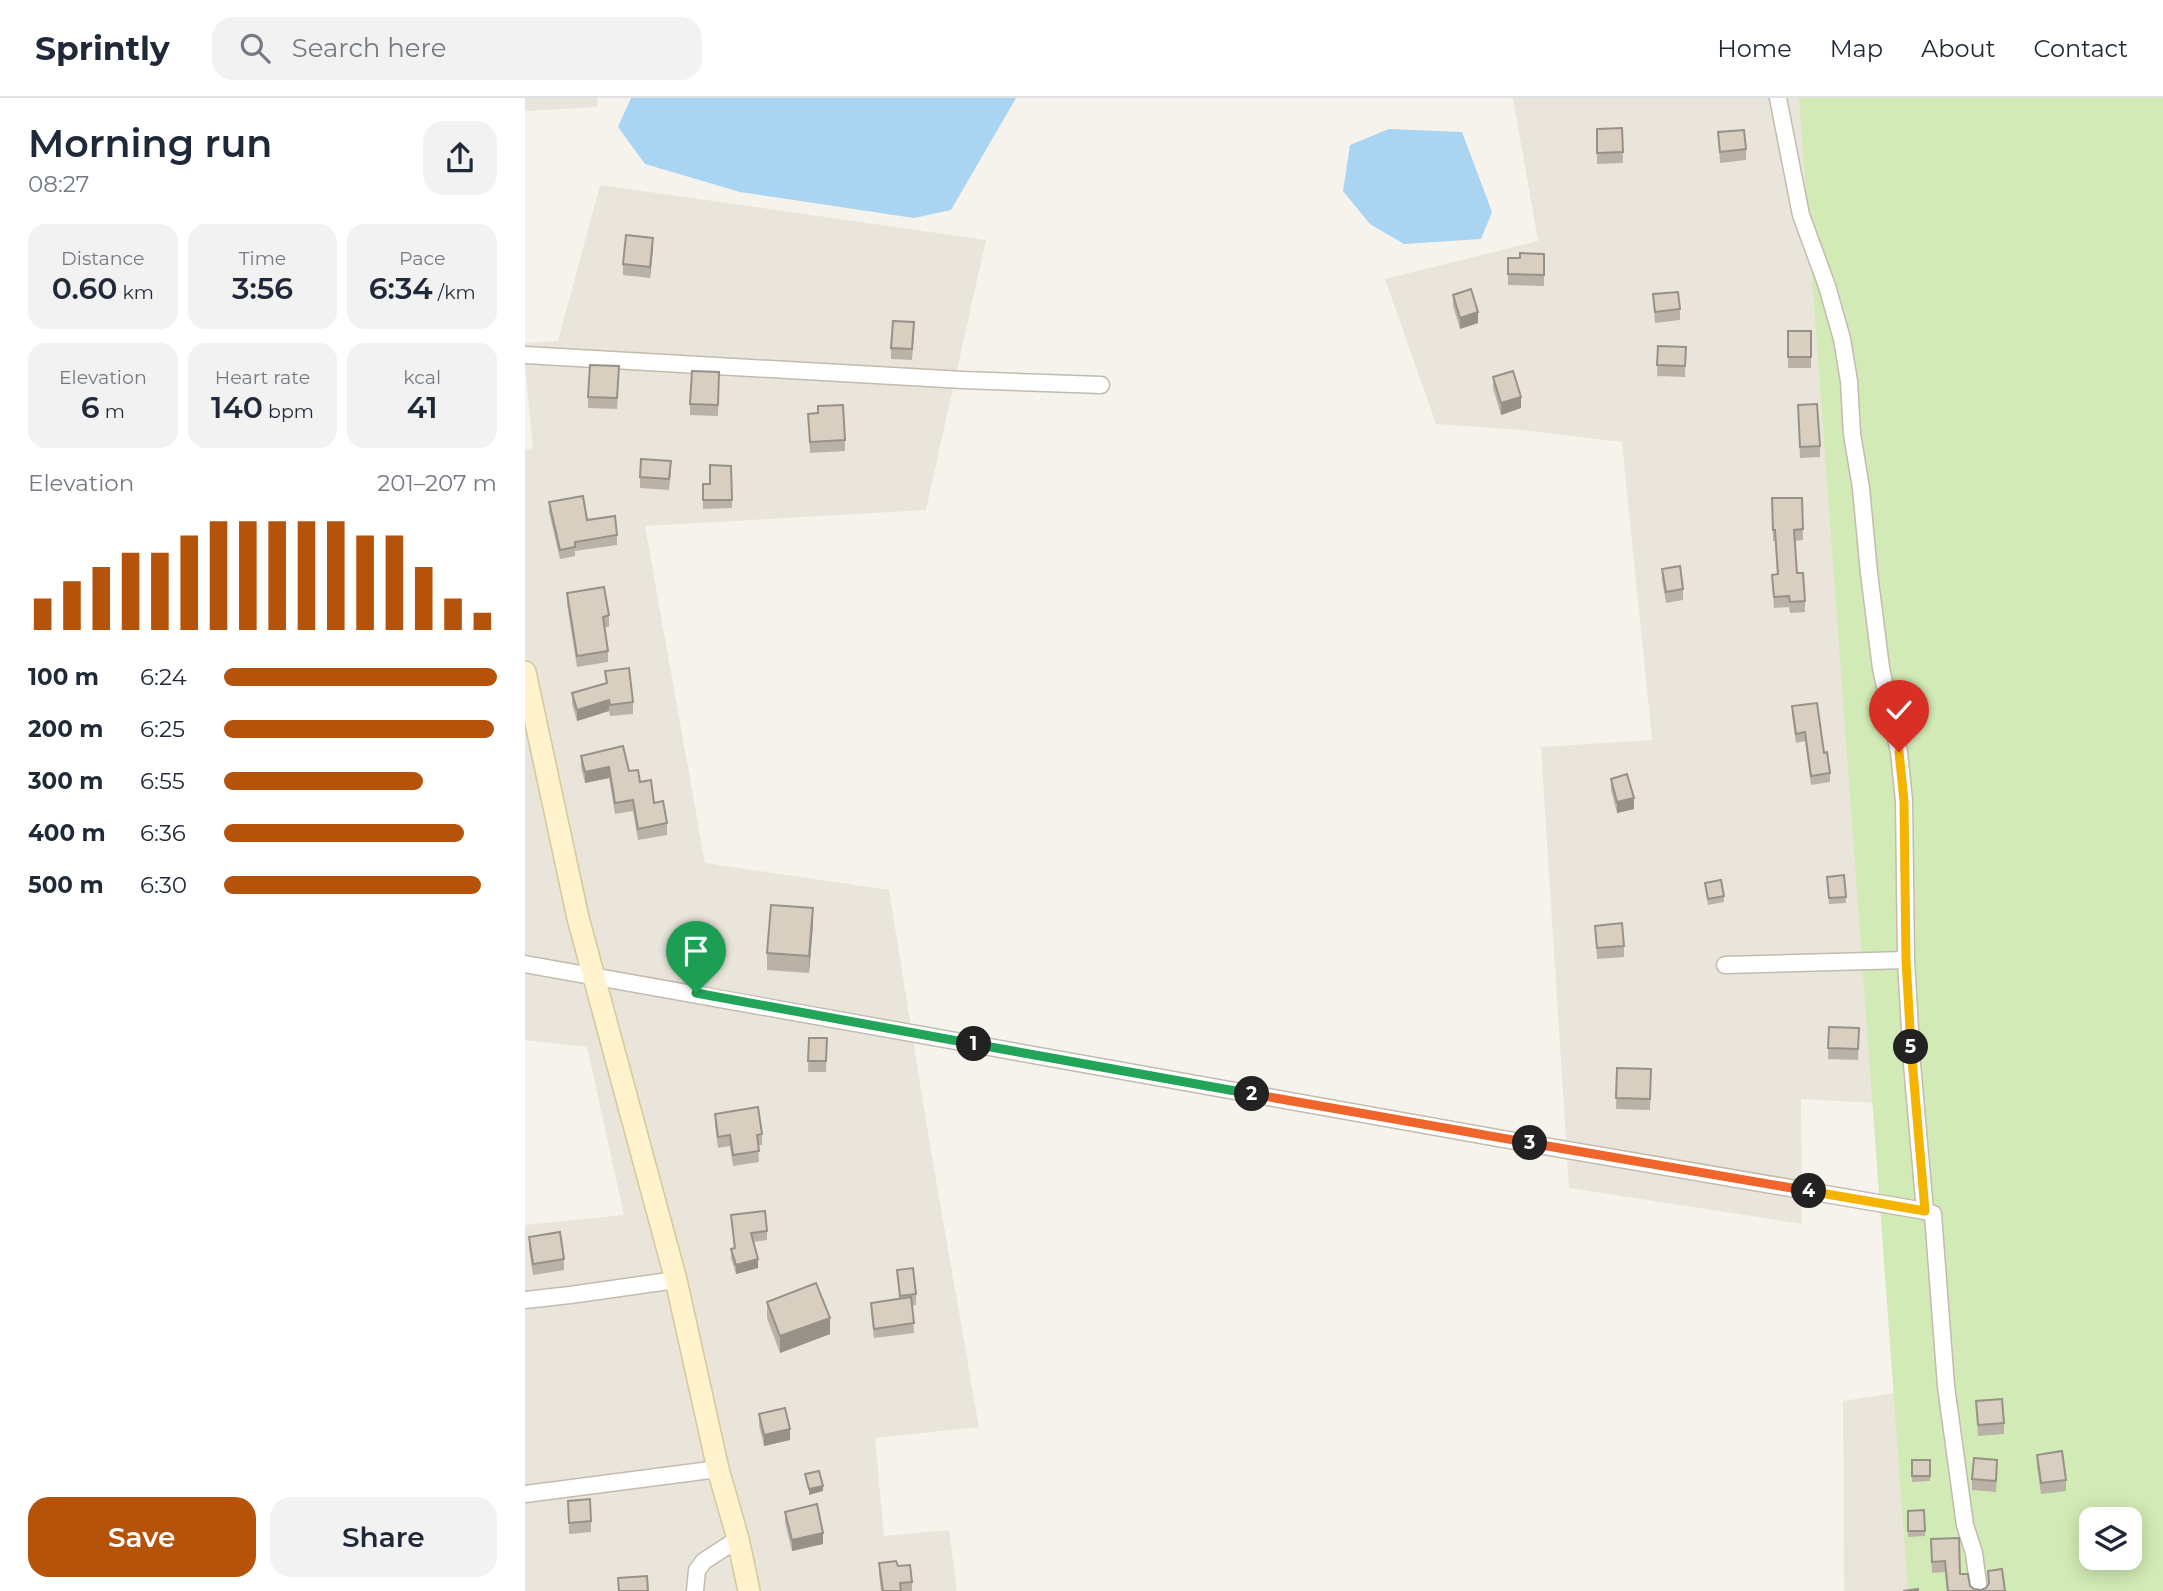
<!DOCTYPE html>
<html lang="en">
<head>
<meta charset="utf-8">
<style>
	body { margin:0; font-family:Montserrat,sans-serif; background:#f2f2f3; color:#1f2937; height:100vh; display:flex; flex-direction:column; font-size:26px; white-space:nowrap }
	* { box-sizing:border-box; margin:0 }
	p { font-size:23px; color:#747a83 }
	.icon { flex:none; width:38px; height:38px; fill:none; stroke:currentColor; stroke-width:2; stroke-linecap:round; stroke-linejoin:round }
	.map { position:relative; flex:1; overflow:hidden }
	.drawer { display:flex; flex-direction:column; background:#fff; width:525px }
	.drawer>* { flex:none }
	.buttons { position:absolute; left:1554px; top:1409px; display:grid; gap:14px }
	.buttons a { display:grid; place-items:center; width:63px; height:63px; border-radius:14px; background:#fff; box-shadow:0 4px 18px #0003; font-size:35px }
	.pin { position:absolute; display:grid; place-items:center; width:60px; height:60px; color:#fff; margin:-72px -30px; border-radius:50% 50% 50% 0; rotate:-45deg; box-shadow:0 0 7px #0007 }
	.pin .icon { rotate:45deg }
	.km { position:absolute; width:35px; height:35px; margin:-18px; border-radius:50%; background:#222; color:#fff; font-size:19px; line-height:35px; text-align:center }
	.round { display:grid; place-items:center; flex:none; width:74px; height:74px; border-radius:21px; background:#f2f2f3 }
	.head { display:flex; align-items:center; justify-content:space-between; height:119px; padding:0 28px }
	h1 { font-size:38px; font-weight:600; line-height:52px }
	.figures { display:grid; grid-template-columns:repeat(3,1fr); gap:10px; height:119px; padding:7px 28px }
	.figures div { display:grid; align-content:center; border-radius:18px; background:#f2f2f3; text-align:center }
	.figures b { font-size:30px; font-weight:600 }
	.figures small { font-size:19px; font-weight:400 }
	.figures p { font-size:19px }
	.chart { height:196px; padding:14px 28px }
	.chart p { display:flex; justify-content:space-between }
	.chart svg { width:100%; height:126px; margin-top:7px; stroke:#b45309; stroke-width:6 }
	.button { display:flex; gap:14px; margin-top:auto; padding:14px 28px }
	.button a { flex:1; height:80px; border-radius:21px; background:#b45309; color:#fff; font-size:28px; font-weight:600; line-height:80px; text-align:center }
	.button a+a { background:#f2f2f3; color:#1f2937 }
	ul { padding:0 28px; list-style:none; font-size:23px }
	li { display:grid; grid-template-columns:112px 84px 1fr; align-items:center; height:52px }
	li i { height:18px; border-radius:9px; background:#b45309 }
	header { display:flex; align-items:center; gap:42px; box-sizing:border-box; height:98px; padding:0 35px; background:#fff; border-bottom:2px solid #e0e1e3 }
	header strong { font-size:33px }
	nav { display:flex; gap:38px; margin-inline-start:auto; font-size:24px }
	.search { width:490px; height:63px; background:#f2f2f3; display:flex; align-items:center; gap:18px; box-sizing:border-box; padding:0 24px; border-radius:21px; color:#747a83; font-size:26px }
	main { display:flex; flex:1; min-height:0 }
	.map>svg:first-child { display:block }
</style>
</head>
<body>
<header>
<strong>Sprintly</strong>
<div class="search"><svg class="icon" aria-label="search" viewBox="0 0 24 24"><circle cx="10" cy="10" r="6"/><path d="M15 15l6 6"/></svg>Search here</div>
<nav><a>Home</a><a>Map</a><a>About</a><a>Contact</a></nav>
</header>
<main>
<section class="drawer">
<div class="head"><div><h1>Morning run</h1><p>08:27</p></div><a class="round"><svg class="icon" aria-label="share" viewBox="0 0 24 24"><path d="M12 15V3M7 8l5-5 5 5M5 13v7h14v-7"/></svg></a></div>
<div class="figures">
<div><p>Distance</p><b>0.60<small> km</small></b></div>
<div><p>Time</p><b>3:56</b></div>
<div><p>Pace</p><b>6:34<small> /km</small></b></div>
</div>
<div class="figures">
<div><p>Elevation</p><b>6<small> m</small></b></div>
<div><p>Heart rate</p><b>140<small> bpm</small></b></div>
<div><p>kcal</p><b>41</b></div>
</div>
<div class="chart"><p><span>Elevation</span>201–207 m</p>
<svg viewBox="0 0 160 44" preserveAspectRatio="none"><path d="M5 44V33M15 44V27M25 44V22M35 44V17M45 44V17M55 44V11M65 44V6M75 44V6M85 44V6M95 44V6M105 44V6M115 44V11M125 44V11M135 44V22M145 44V33M155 44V38"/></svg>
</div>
<ul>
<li><b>100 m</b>6:24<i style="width:100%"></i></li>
<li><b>200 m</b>6:25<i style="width:99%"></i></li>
<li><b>300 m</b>6:55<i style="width:73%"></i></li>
<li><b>400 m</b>6:36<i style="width:88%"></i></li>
<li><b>500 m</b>6:30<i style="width:94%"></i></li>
</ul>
<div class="button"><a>Save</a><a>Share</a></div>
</section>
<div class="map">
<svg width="1638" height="1493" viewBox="0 0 1638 1493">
	<rect width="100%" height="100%" fill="#f6f3ec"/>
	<g fill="#eae5da">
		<path d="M 0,0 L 72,0 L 72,9 L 0,13 Z"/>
		<path d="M 988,0 L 1289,0 L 1388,1007 L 1276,1001 L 1277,1126 L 1044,1090 L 1016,649 L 1127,642 L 1097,344 L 996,332 L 911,326 L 860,181 L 1013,143 Z"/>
		<path d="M 75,87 L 461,142 L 401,412 L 120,428 L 180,765 L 364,792 L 404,1041 L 454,1329 L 350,1340 L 359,1438 L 424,1432 L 432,1493 L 0,1493 L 0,1127 L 99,1117 L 62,949 L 0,942 L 0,352 L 8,350 L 0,267 L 0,245 L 33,243 Z"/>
		<path d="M 1563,1265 L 1512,1429 L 1517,1493 L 1319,1493 L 1318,1303 Z"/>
	</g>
	<path fill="#d2eab5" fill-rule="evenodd" d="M 1274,0 L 1638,0 L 1638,1493 L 1383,1493 ZM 1566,1421 L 1605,1421 L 1605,1460 L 1566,1460 Z"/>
	<g fill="#a9d4f2">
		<path d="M 106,0 L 491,0 L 426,112 L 389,120 L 215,94 L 120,66 L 93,29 Z"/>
		<path d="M 864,31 L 937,34 L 967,114 L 956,141 L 879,146 L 845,126 L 818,93 L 825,47 Z"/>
	</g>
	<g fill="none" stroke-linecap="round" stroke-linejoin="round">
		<g stroke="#c2bbae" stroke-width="19">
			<g id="street">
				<path d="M 1253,0 L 1276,117 L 1302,188 L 1317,241 L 1324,283 L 1327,336 L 1336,390 L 1344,475 L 1356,570 L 1374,654 L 1379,703 L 1381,862 L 1387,966 L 1400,1113"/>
				<path d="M 0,257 L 438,282 L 576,287"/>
				<path d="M 0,866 L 978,1041 L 1400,1113 L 1408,1116 L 1421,1288 L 1440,1427 L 1449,1455 L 1454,1493"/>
				<path d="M 1200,867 L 1381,862"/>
				<path d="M 0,1202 L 45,1197 L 151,1182"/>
				<path d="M 0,1396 L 193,1371"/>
				<path d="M 170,1493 L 172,1472 L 179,1463 L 213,1441"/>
			</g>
		</g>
		<g stroke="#d6c79b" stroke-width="24">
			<path id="secondary" d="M 0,574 L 53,820 L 151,1182 L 193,1371 L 213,1441 L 224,1493"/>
		</g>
		<use href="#street" stroke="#fff" stroke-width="16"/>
		<use href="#secondary" stroke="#fff3cd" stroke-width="21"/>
	</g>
	<g fill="#bab2a6">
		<path d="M 1097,30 L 1098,65 L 1072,66 L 1072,31 Z"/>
		<path d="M 1193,34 L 1221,51 L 1221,62 L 1195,65 Z"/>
		<path d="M 128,151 L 125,180 L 98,177 L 98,166 Z"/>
		<path d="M 1019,156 L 1019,188 L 983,187 L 983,160 L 995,160 Z"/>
		<path d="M 1128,196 L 1155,211 L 1155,222 L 1130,225 Z"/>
		<path d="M 928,197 L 953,225 L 935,231 L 928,208 Z"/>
		<rect x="1263" y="233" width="23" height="37"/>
		<path d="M 389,235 L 387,262 L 366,261 L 366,250 Z"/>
		<path d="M 1133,248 L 1161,249 L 1160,279 L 1132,278 Z"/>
		<path d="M 94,279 L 92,311 L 63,310 L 63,299 Z"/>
		<path d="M 968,279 L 996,310 L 976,317 L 968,290 Z"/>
		<path d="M 194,285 L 193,318 L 165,317 L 165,306 Z"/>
		<path d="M 1273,307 L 1295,348 L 1295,359 L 1275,360 Z"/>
		<path d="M 293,315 L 320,342 L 320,353 L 285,355 L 283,316 Z"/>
		<path d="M 206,368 L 207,410 L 178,411 L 178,386 L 185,386 Z"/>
		<path d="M 146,374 L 144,392 L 115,390 L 115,379 Z"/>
		<path d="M 1247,400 L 1277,400 L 1278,442 L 1270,443 L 1272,475 L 1280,503 L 1280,514 L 1265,515 L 1264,509 L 1249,510 L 1247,477 L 1252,476 L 1250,443 L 1248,443 Z"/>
		<path d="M 24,404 L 92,437 L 92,447 L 50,453 L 50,458 L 35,461 L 24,414 Z"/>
		<path d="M 1137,471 L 1158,491 L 1158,502 L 1141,505 L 1137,482 Z"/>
		<path d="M 42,495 L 84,517 L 84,529 L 80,529 L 83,553 L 83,564 L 52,569 L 42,506 Z"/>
		<path d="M 80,573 L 108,604 L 108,616 L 85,618 L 84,613 L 52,623 L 47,606 L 47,595 L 81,585 Z"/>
		<path d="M 1267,608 L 1305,675 L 1305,684 L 1286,687 L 1280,643 L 1271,645 L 1267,617 Z"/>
		<path d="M 56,658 L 104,673 L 115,684 L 142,725 L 142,737 L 113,742 L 108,713 L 90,716 L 84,680 L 60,685 L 56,669 Z"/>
		<path d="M 1086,681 L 1109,711 L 1092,715 L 1086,692 Z"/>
		<path d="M 1319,777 L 1321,805 L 1304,806 L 1302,779 Z"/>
		<path d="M 1180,785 L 1199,798 L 1199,804 L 1183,807 Z"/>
		<path d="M 288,826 L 284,875 L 242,872 L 242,855 Z"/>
		<path d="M 1070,828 L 1099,848 L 1099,859 L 1072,861 Z"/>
		<path d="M 1304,929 L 1334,930 L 1333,962 L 1303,961 Z"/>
		<path d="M 284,940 L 302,940 L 301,974 L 283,974 Z"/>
		<path d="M 1092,970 L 1126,971 L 1125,1012 L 1091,1011 Z"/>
		<path d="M 190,1016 L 237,1036 L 237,1047 L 233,1047 L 234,1064 L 208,1068 L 205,1048 L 193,1050 L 190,1027 Z"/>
		<path d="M 206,1117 L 242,1133 L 242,1142 L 228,1144 L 233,1170 L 211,1176 L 206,1160 L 206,1151 L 209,1150 Z"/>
		<path d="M 4,1139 L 39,1161 L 39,1172 L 8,1177 L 4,1151 Z"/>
		<path d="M 372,1172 L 391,1196 L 391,1207 L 387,1208 L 389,1235 L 349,1240 L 346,1214 L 346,1205 L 374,1201 Z"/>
		<path d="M 242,1204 L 305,1236 L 255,1255 L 242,1220 Z"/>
		<path d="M 1451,1303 L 1479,1325 L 1479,1336 L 1453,1338 Z"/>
		<path d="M 234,1316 L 265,1342 L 239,1348 L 234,1327 Z"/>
		<path d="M 1512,1357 L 1541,1382 L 1541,1393 L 1516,1396 L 1512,1368 Z"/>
		<path d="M 1387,1362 L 1405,1362 L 1405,1383 L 1387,1384 Z"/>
		<path d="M 1472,1373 L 1471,1394 L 1447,1392 L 1447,1381 Z"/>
		<path d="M 43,1403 L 66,1423 L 66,1434 L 44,1436 Z"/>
		<path d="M 1399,1412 L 1400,1438 L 1383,1439 L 1383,1413 Z"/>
		<path d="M 260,1414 L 298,1446 L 267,1453 L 260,1425 Z"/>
		<path d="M 1406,1441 L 1449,1491 L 1480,1493 L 1422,1493 L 1420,1474 L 1407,1475 Z"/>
		<path d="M 354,1465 L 373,1468 L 387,1484 L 387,1493 L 356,1493 L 354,1476 Z"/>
	</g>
	<g fill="#979187">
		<path d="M 128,140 L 128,151 L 125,180 L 125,169 Z"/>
		<path d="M 953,214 L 953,225 L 935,231 L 935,220 Z"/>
		<path d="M 996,299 L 996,310 L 976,317 L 976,305 Z"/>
		<path d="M 84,602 L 84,613 L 52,623 L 52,612 Z"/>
		<path d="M 84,669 L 84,680 L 60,685 L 60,674 Z"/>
		<path d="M 1109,700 L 1109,711 L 1092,715 L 1092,704 Z"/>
		<path d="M 288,810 L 288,826 L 284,875 L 284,858 Z"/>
		<path d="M 233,1161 L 233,1170 L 211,1176 L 211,1167 Z"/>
		<path d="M 305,1220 L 305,1236 L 255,1255 L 255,1238 Z"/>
		<path d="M 265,1331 L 265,1342 L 239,1348 L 239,1337 Z"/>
		<path d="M 298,1388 L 298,1393 L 284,1397 L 284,1391 Z"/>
		<path d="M 298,1435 L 298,1446 L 267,1453 L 267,1442 Z"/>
	</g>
	<g fill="#d8cfc1" stroke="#979187" stroke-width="2">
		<path d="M 1097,30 L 1098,54 L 1072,55 L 1072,31 Z"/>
		<path d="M 1219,32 L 1221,51 L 1195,54 L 1193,34 Z"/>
		<path d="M 101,137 L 128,140 L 125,169 L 98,166 Z"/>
		<path d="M 995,155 L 1019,156 L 1019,177 L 983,176 L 983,160 L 995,160 Z"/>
		<path d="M 946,191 L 953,214 L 935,220 L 928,197 Z"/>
		<path d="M 1153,194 L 1155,211 L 1130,214 L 1128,196 Z"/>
		<path d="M 368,223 L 389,224 L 387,251 L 366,250 Z"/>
		<rect x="1263" y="233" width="23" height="26"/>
		<path d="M 1133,248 L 1161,249 L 1160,268 L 1132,267 Z"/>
		<path d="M 65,267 L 94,268 L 92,300 L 63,299 Z"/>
		<path d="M 167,273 L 194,274 L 193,307 L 165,306 Z"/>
		<path d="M 988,273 L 996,299 L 976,305 L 968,279 Z"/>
		<path d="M 1292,306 L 1295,348 L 1275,349 L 1273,307 Z"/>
		<path d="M 318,307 L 320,342 L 285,344 L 283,316 L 293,315 L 293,308 Z"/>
		<path d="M 116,361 L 146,363 L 144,381 L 115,379 Z"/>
		<path d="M 185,367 L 206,368 L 207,402 L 178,402 L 178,386 L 185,386 Z"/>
		<path d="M 58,398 L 62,422 L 90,418 L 92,437 L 50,444 L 50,449 L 35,452 L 24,404 Z"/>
		<path d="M 1247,400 L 1277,400 L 1278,431 L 1269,432 L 1272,475 L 1278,475 L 1280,503 L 1265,504 L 1264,498 L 1249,499 L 1247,477 L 1253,476 L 1250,432 L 1248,432 Z"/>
		<path d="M 1155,468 L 1158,491 L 1141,494 L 1137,471 Z"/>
		<path d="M 79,489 L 84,517 L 78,519 L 83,553 L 52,558 L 42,495 Z"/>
		<path d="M 104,570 L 108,604 L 85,607 L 84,602 L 52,612 L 47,595 L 82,585 L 80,573 Z"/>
		<path d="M 1292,605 L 1299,655 L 1302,654 L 1305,675 L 1286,678 L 1280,634 L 1271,636 L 1267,608 Z"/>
		<path d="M 98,648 L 104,673 L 113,672 L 115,684 L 126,682 L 129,705 L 138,703 L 142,725 L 113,731 L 108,702 L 90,705 L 84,669 L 60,674 L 56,658 Z"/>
		<path d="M 1102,676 L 1109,700 L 1092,704 L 1086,681 Z"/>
		<path d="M 1319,777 L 1321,799 L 1304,800 L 1302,779 Z"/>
		<path d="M 1196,782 L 1199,798 L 1183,801 L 1180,785 Z"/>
		<path d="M 246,807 L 288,810 L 284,858 L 242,855 Z"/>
		<path d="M 1097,825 L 1099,848 L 1072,850 L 1070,828 Z"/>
		<path d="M 1304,929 L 1334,930 L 1333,951 L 1303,950 Z"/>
		<path d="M 284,940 L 302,940 L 301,963 L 283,963 Z"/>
		<path d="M 1092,970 L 1126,971 L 1125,1001 L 1091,1000 Z"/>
		<path d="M 233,1009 L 237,1036 L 232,1037 L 234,1053 L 208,1057 L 205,1037 L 193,1039 L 190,1016 Z"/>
		<path d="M 240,1113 L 242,1133 L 226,1135 L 233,1161 L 211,1167 L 206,1151 L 210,1150 L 206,1117 Z"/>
		<path d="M 35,1134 L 39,1161 L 8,1166 L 4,1139 Z"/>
		<path d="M 388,1170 L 391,1196 L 375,1198 L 372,1172 Z"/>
		<path d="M 291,1185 L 305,1220 L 255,1238 L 242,1204 Z"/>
		<path d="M 386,1199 L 389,1225 L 349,1231 L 346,1205 Z"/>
		<path d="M 1477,1301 L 1479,1325 L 1453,1327 L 1451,1303 Z"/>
		<path d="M 260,1310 L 265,1331 L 239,1337 L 234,1316 Z"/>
		<path d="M 1537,1353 L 1541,1382 L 1516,1385 L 1512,1357 Z"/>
		<path d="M 1449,1360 L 1472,1362 L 1471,1383 L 1447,1381 Z"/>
		<rect x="1387" y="1362" width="18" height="16"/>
		<path d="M 294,1373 L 298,1388 L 284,1391 L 280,1376 Z"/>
		<path d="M 65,1401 L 66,1423 L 44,1425 L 43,1403 Z"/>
		<path d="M 292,1406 L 298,1435 L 267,1442 L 260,1414 Z"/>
		<path d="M 1399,1412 L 1400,1433 L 1383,1433 L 1383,1413 Z"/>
		<path d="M 1434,1440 L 1435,1476 L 1443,1476 L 1445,1488 L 1449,1491 L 1456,1492 L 1461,1490 L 1464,1485 L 1463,1473 L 1477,1471 L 1480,1493 L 1423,1493 L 1420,1463 L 1407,1464 L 1406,1441 Z"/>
		<path d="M 371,1463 L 373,1468 L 385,1467 L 387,1484 L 375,1485 L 376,1493 L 358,1493 L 354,1465 Z"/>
		<path d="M 122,1478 L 123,1493 L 94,1493 L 93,1480 Z"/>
		<path d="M 1393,1491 L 1393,1493 L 1378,1493 Z"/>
	</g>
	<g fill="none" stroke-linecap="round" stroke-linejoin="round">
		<g stroke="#fff" stroke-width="14">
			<path id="split-1" d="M 171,895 L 449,946"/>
		</g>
		<g stroke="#fff" stroke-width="14">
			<path id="split-2" d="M 449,946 L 727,996"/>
		</g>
		<g stroke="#fff" stroke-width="14">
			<path id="split-3" d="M 727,996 L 1005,1045"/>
		</g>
		<g stroke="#fff" stroke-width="14">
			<path id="split-4" d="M 1005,1045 L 1284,1093"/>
		</g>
		<g stroke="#fff" stroke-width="14">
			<path id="split-5" d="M 1284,1093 L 1400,1113 L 1386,949"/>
		</g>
		<g stroke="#fff" stroke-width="14">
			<path id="split-6" d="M 1374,654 L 1379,703 L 1381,862 L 1386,949"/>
		</g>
		<use href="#split-1" stroke="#22a559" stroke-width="9"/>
		<use href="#split-2" stroke="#22a559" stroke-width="9"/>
		<use href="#split-3" stroke="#f0652b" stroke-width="9"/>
		<use href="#split-4" stroke="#f0652b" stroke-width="9"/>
		<use href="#split-5" stroke="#f5b400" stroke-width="9"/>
		<use href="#split-6" stroke="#f5b400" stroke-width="9"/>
	</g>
</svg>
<div class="buttons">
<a><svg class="icon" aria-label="layers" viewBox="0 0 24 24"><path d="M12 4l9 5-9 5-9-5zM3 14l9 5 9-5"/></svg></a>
</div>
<div class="pin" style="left:171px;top:895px;background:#1e9e55"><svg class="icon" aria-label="arrive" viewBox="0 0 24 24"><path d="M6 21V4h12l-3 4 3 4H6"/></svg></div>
<div class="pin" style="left:1374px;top:654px;background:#d93025"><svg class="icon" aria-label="check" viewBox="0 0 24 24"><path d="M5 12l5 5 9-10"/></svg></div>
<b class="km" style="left:449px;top:946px">1</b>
<b class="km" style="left:727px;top:996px">2</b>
<b class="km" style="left:1005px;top:1045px">3</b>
<b class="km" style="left:1284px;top:1093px">4</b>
<b class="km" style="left:1386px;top:949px">5</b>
</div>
</main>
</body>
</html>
